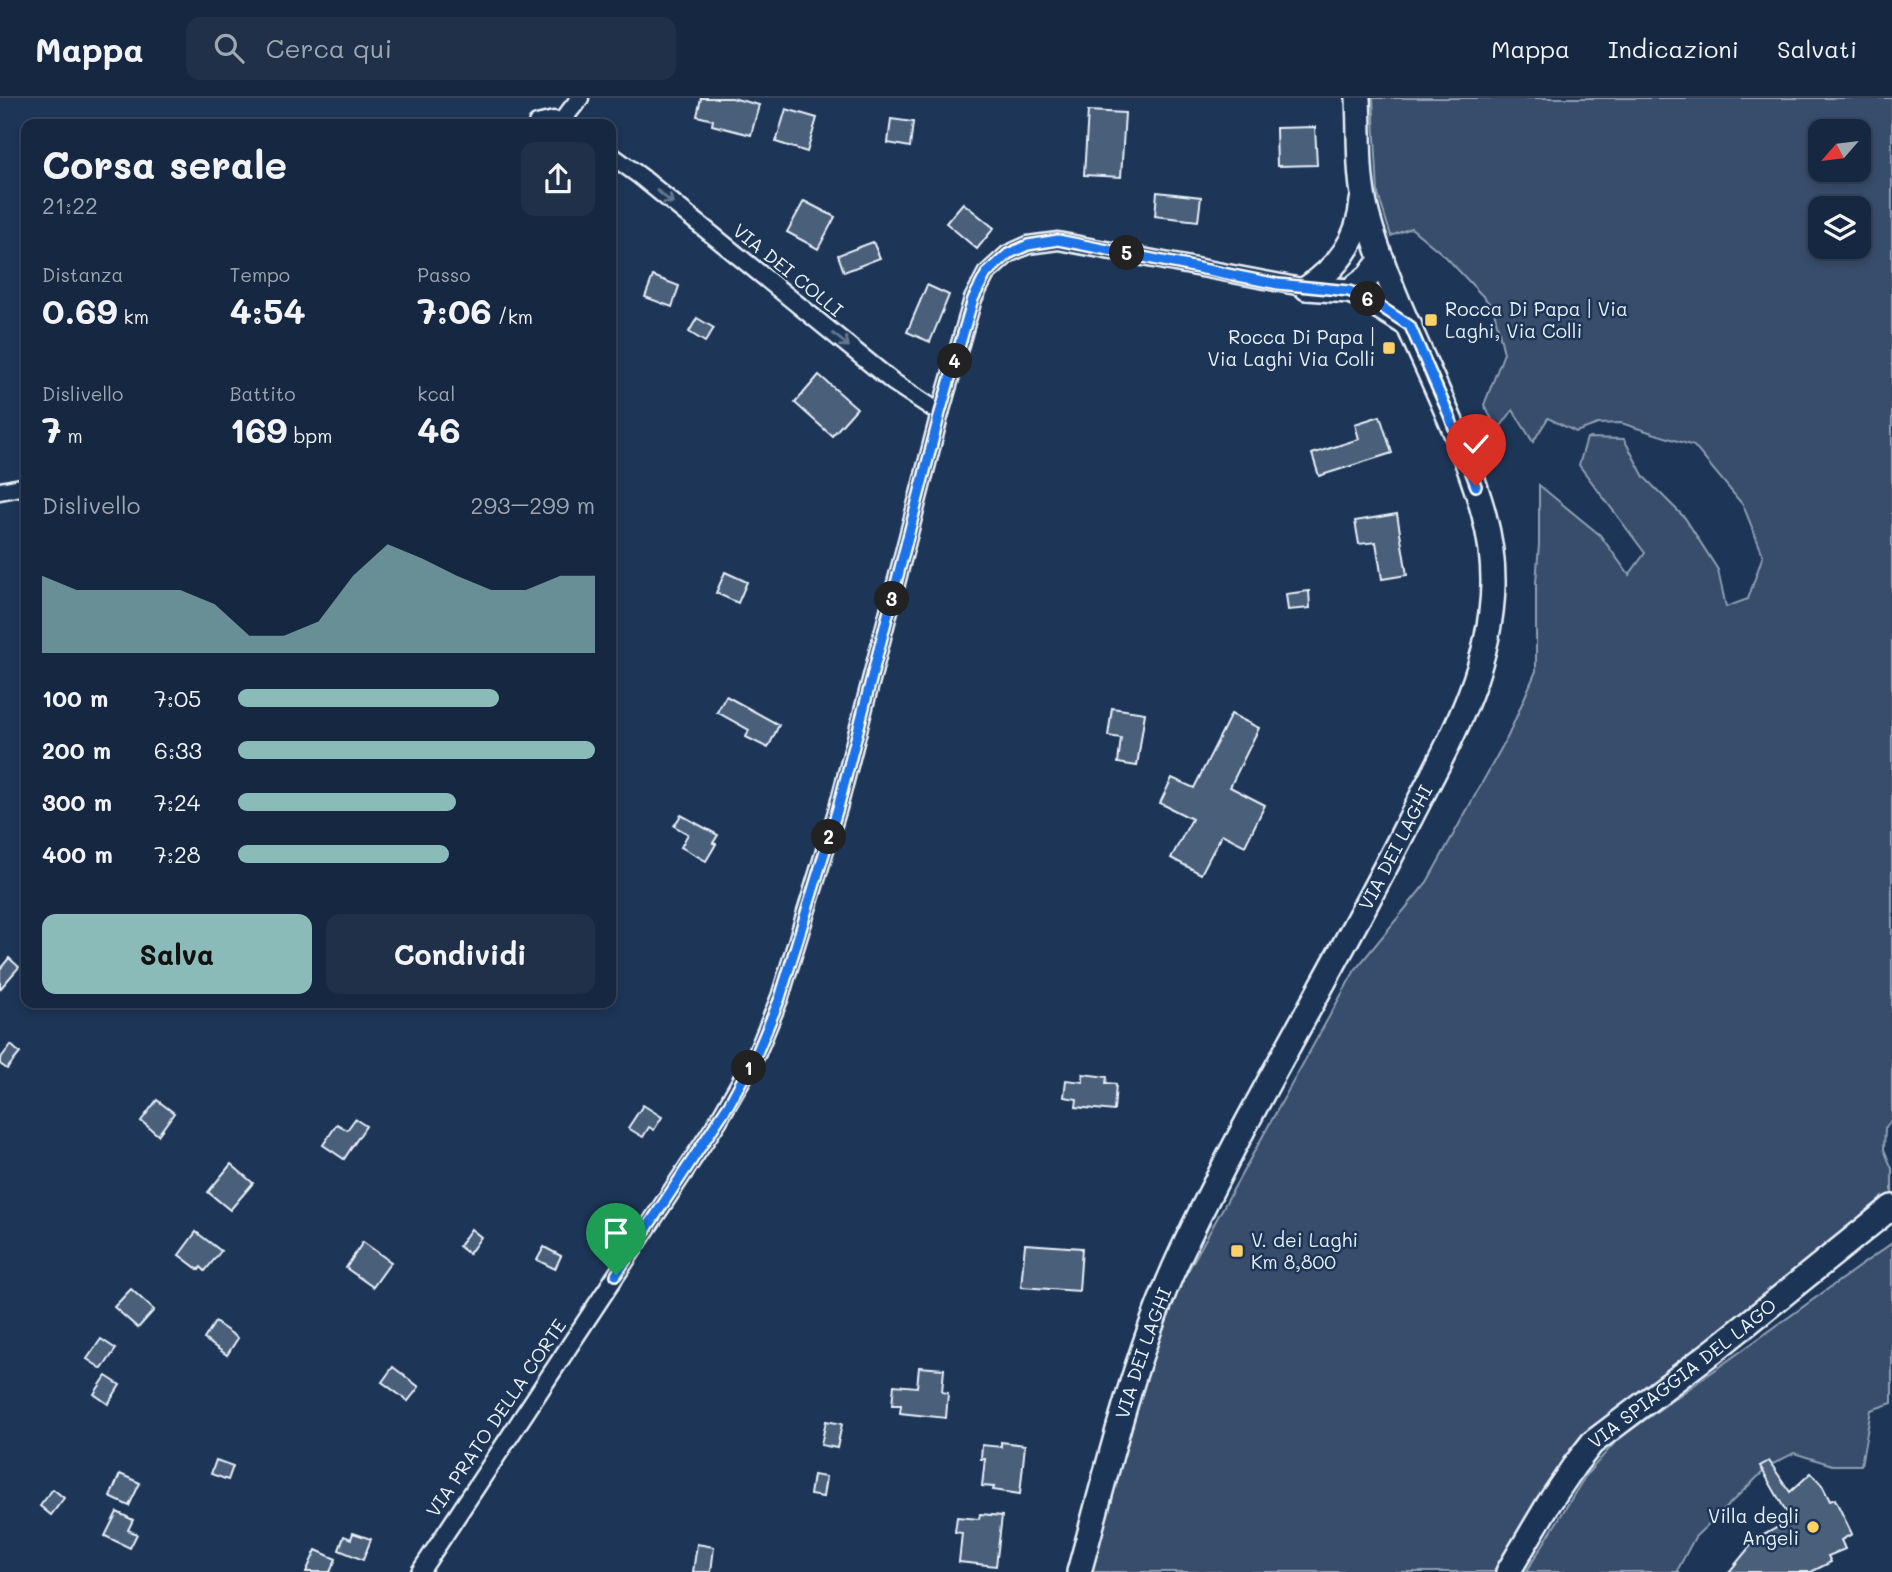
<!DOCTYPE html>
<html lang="it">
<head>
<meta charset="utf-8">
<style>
	body { margin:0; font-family:Mali,sans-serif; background:#1f3048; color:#f1f3f6; height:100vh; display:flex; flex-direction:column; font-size:26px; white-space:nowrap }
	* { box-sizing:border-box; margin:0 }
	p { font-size:23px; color:#9ea6b1 }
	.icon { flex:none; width:38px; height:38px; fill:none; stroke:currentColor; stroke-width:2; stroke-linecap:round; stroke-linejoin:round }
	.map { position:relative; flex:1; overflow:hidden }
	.side { position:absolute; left:21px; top:21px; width:595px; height:889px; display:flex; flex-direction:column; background:#162841; border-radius:14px; box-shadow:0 4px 10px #0003,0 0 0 2px #35445a }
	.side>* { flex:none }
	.needle { width:46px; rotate:242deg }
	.controls { position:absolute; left:1808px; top:21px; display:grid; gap:14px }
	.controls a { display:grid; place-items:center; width:63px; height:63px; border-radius:14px; background:#162841; box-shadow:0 4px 10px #0003,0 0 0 2px #35445a; font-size:35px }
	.pin { position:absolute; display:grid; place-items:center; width:60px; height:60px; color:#fff; margin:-72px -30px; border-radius:50% 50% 50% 0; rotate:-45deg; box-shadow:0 0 7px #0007 }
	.pin .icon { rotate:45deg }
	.km { position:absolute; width:35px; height:35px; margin:-18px; border-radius:50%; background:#222; color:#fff; font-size:19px; line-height:35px; text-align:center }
	.round { display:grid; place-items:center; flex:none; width:74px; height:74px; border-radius:14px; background:#1f3048 }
	.overview { display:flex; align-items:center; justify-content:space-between; height:119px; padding:0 21px }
	h1 { font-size:38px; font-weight:800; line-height:52px }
	.figures { display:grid; grid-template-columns:repeat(3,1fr); gap:10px; height:119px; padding:7px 21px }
	.figures div { display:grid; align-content:center }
	.figures b { font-size:35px; font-weight:800 }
	.figures small { font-size:19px; font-weight:400 }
	.figures p { font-size:19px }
	.chart { height:196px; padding:14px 21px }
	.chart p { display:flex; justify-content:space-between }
	.chart svg { width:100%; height:126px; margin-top:7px; fill:#8bbbb9; opacity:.7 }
	.action { display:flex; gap:14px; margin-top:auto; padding:14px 21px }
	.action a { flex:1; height:80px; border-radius:14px; background:#8bbbb9; color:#111; font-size:28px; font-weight:800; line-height:80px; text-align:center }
	.action a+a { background:#1f3048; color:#f1f3f6 }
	ul { padding:0 21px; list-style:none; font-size:23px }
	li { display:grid; grid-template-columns:112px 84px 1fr; align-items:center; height:52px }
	li i { height:18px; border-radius:9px; background:#8bbbb9 }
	header { display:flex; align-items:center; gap:42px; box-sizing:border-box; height:98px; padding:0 35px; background:#162841; border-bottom:2px solid #35445a }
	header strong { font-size:33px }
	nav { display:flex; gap:38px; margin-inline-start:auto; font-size:24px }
	.search { width:490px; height:63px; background:#1f3048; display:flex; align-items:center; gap:18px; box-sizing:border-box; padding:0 24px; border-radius:14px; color:#9ea6b1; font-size:26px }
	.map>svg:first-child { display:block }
</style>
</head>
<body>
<header>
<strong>Mappa</strong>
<div class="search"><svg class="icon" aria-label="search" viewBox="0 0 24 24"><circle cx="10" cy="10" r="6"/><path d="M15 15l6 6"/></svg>Cerca qui</div>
<nav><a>Mappa</a><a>Indicazioni</a><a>Salvati</a></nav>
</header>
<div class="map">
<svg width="1892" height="1474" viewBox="0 0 1892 1474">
	<rect width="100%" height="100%" fill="#1d3557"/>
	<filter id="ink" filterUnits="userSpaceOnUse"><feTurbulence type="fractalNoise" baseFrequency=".0143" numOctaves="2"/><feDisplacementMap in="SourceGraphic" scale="14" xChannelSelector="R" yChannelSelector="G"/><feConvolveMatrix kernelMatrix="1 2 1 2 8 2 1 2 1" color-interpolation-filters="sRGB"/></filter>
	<g filter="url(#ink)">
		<g fill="#374d6c" stroke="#909fb2" stroke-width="2" fill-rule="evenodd">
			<path d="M 1373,0 L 1892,0 L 1892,1022 L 1885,1030 L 1884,1051 L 1892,1071 L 1892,1095 L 1697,1251 L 1581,1340 L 1493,1474 L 1088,1474 L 1148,1272 L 1174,1198 L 1355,872 L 1427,784 L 1508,638 L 1536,573 L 1536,485 L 1539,446 L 1539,387 L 1600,437 L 1629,477 L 1645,455 L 1579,367 L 1587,340 L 1624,341 L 1644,379 L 1685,420 L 1718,472 L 1726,509 L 1748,501 L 1763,457 L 1743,407 L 1694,348 L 1621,325 L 1598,326 L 1576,334 L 1548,320 L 1533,344 L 1513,312 L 1498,332 L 1484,307 L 1504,255 L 1493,209 L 1446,159 L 1411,130 L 1391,138 L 1378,96 ZM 1820,33 L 1858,33 L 1858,72 L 1820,72 ZM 1820,110 L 1858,110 L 1858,149 L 1820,149 Z"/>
			<path d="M 1892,1145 L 1892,1305 L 1871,1312 L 1861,1367 L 1832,1367 L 1794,1355 L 1769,1368 L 1695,1439 L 1678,1471 L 1679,1474 L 1526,1474 L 1586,1377 L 1617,1342 Z"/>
		</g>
		<g fill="#495e7a" stroke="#e8f1f8" stroke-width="2">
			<path d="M 701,0 L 732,0 L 759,7 L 751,37 L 712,27 L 713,22 L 697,18 Z"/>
			<path d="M 786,11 L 817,20 L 807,54 L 776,44 Z"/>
			<path d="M 1088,13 L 1125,15 L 1121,79 L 1084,77 Z"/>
			<path d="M 891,21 L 913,24 L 910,49 L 888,45 Z"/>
			<path d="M 1315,29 L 1317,67 L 1277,68 L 1276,30 Z"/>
			<path d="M 1157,94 L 1201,99 L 1198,123 L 1155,118 Z"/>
			<path d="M 804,103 L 835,119 L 818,151 L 787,134 Z"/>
			<path d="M 963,105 L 994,130 L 977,151 L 946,125 Z"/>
			<path d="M 873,144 L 880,160 L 844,174 L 838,157 Z"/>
			<path d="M 653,178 L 679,188 L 672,209 L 645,199 Z"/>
			<path d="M 927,187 L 949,197 L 930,244 L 907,234 Z"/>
			<path d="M 697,220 L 714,230 L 705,244 L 689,234 Z"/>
			<path d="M 819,277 L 857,310 L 832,338 L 795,305 Z"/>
			<path d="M 1380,318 L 1392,355 L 1319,378 L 1312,356 L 1359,341 L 1355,326 Z"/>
			<path d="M 1397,416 L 1407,477 L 1382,481 L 1376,444 L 1359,446 L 1355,423 Z"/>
			<path d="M 725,474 L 747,484 L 738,505 L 716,495 Z"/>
			<path d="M 1309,493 L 1310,510 L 1288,512 L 1286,496 Z"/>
			<path d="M 726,598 L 779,627 L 768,650 L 746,639 L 749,632 L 717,614 Z"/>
			<path d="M 1112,610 L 1145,615 L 1137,668 L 1118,665 L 1121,640 L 1108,638 Z"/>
			<path d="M 1231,616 L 1259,630 L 1230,689 L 1265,707 L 1245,748 L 1222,736 L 1201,776 L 1171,760 L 1192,721 L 1160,705 L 1172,680 L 1194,690 Z"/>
			<path d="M 681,717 L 718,737 L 713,745 L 716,746 L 706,763 L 681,749 L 688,736 L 674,728 Z"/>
			<path d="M 9,860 L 19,869 L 0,891 L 0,871 Z"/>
			<path d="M 11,947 L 20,955 L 7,971 L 0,966 L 0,961 Z"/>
			<path d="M 1083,976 L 1107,979 L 1106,985 L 1116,986 L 1114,1013 L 1076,1009 L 1077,1001 L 1064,999 L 1066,982 L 1083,984 Z"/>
			<path d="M 157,1002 L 174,1015 L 158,1037 L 141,1023 Z"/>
			<path d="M 643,1007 L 662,1019 L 654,1032 L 649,1029 L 643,1039 L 628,1030 Z"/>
			<path d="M 355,1021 L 366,1028 L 344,1061 L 323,1047 L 337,1026 L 347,1032 Z"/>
			<path d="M 231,1066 L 253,1085 L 230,1112 L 208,1094 Z"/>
			<path d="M 471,1131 L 481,1139 L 469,1156 L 459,1148 Z"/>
			<path d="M 196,1134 L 221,1153 L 205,1173 L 201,1169 L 199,1172 L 179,1157 Z"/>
			<path d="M 363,1144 L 391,1164 L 373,1189 L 346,1170 Z"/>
			<path d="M 1025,1146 L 1082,1150 L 1079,1193 L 1021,1189 Z"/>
			<path d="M 544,1149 L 561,1158 L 555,1171 L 537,1162 Z"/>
			<path d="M 131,1191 L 154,1212 L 138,1230 L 114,1209 Z"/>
			<path d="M 215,1224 L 238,1240 L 227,1257 L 204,1241 Z"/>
			<path d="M 101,1241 L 116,1251 L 102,1271 L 87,1261 Z"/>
			<path d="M 393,1269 L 419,1289 L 408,1303 L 382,1284 Z"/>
			<path d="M 919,1269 L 944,1271 L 942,1294 L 948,1295 L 946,1320 L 900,1315 L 901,1307 L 892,1307 L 894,1287 L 917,1289 Z"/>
			<path d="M 106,1278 L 120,1287 L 108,1306 L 94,1296 Z"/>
			<path d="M 826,1323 L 842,1326 L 837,1350 L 821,1347 Z"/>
			<path d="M 1001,1344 L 1025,1347 L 1020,1396 L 993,1392 L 994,1389 L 982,1388 L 985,1361 L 981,1361 L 982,1347 L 1001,1349 Z"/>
			<path d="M 216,1362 L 233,1368 L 228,1382 L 211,1376 Z"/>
			<path d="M 1769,1363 L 1790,1394 L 1811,1375 L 1822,1387 L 1830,1403 L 1835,1401 L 1852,1436 L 1841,1442 L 1845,1451 L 1828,1458 L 1831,1464 L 1811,1474 L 1729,1474 L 1756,1441 L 1791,1422 L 1760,1368 Z"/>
			<path d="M 120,1376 L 140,1385 L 129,1408 L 110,1399 Z"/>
			<path d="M 813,1377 L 826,1379 L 823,1399 L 810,1397 Z"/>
			<path d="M 53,1391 L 64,1400 L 51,1417 L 40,1408 Z"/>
			<path d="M 117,1414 L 133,1422 L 128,1432 L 137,1436 L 130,1450 L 105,1438 Z"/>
			<path d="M 980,1416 L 1002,1418 L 996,1468 L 959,1464 L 962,1435 L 955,1434 L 957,1419 L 979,1421 Z"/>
			<path d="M 353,1435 L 371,1441 L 363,1462 L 339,1452 L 344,1438 L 351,1441 Z"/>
			<path d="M 697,1446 L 714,1449 L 711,1474 L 693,1474 Z"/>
			<path d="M 316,1452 L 336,1461 L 330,1474 L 306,1474 Z"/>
		</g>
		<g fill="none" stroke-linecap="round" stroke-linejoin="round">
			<g stroke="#e8f1f8" stroke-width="21">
				<g id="street">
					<path d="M 561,24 L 580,0"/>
					<path d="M 537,26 L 554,22 L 565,26"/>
					<path d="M 611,57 L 640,78 L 893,284 L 940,315"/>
					<path d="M 0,393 L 26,388"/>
					<path d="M 420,1474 L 718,1023 L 757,955 L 780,899 L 838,710 L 940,315 L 973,201 L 986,176 L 1008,156 L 1028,147 L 1058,143 L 1307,190"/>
				</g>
			</g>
			<g stroke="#e8f1f8" stroke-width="28">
				<g id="secondary">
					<path d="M 1307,190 C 1338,169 1359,142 1362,103"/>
					<path d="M 1307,190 L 1349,193 L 1360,197 L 1410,228"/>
					<path d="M 1349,193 L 1368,179 L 1382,161"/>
					<path id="s1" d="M 1079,1474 C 1108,1370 1135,1253 1181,1155 C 1250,1008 1336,870 1408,725 C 1447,648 1491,575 1493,487 C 1494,437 1478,394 1461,348 C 1431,272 1390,198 1368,119 C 1357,81 1360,39 1358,0"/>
					<path id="s2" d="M 1508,1474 L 1549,1405 L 1574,1368 L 1592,1345 L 1716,1251 L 1892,1109"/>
				</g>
			</g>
			<use href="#street" stroke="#1d3557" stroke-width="16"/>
			<use href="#secondary" stroke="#1d3557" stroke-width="23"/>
		</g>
		<defs><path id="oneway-shaft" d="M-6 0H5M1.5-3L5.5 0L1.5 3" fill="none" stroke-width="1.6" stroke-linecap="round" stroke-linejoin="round" transform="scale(1.75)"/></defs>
		<g stroke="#64778f">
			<use href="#oneway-shaft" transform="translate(665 99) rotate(39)"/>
			<use href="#oneway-shaft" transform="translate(841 242) rotate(39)"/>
		</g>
	</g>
	<g fill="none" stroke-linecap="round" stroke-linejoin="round" filter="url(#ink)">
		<g stroke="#fff" stroke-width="14">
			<path id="route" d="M 616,1177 L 729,1006 L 757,955 L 780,900 L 838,710 L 940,315 L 973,201 L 986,176 L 1008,156 L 1028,147 L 1058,142 L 1278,186 L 1349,193 L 1372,203 L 1410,228 L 1449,317 L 1476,388"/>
		</g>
		<use href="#route" stroke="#1a73e8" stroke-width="9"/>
	</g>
	<g fill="#ffd166" stroke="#1d3557" stroke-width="2.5">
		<rect x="1424" y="215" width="14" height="14" rx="3.5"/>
		<rect x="1382" y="243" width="14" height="14" rx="3.5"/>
		<rect x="1230" y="1146" width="14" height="14" rx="3.5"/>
		<circle cx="1813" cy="1429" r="7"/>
	</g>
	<g text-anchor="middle" stroke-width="5" stroke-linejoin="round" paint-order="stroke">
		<g font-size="19" fill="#e8f1f8" stroke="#1d3557">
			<text transform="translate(788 172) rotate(39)" y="7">VIA DEI COLLI</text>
			<text dy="7" stroke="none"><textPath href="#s1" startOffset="794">VIA DEI LAGHI</textPath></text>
			<text dy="7" stroke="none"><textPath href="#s1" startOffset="228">VIA DEI LAGHI</textPath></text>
			<text dy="7" stroke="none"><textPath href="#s2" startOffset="268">VIA SPIAGGIA DEL LAGO</textPath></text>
			<text transform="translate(496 1320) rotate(-56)" y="7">VIA PRATO DELLA CORTE</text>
		</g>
		<g font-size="19" fill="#e8f1f8" stroke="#1d3557" text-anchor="start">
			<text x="1445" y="218">Rocca Di Papa | Via<tspan x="1445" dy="22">Laghi, Via Colli</tspan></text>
			<text x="1375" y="246" text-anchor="end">Rocca Di Papa |<tspan x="1375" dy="22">Via Laghi Via Colli</tspan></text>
			<text x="1251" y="1149">V. dei Laghi<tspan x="1251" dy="22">Km 8,800</tspan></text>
			<text x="1799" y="1425" text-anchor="end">Villa degli<tspan x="1799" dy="22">Angeli</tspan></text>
		</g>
	</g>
</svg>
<div class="controls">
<a><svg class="needle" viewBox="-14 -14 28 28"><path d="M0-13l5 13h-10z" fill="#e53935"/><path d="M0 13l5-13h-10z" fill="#9ea6b1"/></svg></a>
<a><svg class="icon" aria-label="layers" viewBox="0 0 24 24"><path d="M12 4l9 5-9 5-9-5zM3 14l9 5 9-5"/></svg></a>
</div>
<div class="pin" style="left:616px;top:1177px;background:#1e9e55"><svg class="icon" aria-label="arrive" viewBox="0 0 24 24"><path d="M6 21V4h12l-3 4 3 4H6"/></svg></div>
<div class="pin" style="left:1476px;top:388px;background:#d93025"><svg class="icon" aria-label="check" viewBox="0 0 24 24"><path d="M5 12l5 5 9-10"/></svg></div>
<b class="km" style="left:749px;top:970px">1</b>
<b class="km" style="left:829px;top:739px">2</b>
<b class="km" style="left:892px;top:501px">3</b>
<b class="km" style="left:955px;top:263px">4</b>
<b class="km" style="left:1127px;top:155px">5</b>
<b class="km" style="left:1368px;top:201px">6</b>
<section class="side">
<div class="overview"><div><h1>Corsa serale</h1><p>21:22</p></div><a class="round"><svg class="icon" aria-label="share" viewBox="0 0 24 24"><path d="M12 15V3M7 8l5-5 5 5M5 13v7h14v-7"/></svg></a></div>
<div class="figures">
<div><p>Distanza</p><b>0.69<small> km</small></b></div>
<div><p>Tempo</p><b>4:54</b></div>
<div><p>Passo</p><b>7:06<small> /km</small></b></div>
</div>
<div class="figures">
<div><p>Dislivello</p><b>7<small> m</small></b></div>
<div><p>Battito</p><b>169<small> bpm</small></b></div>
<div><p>kcal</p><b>46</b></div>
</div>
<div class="chart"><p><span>Dislivello</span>293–299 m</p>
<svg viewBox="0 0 160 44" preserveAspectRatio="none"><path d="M0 44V17L10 22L20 22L30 22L40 22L50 27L60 38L70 38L80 33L90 17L100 6L110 11L120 17L130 22L140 22L150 17L160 17V44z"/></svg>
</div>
<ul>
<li><b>100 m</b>7:05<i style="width:73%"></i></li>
<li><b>200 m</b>6:33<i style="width:100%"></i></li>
<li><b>300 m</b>7:24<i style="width:61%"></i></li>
<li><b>400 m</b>7:28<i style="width:59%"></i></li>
</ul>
<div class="action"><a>Salva</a><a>Condividi</a></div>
</section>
</div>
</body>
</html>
